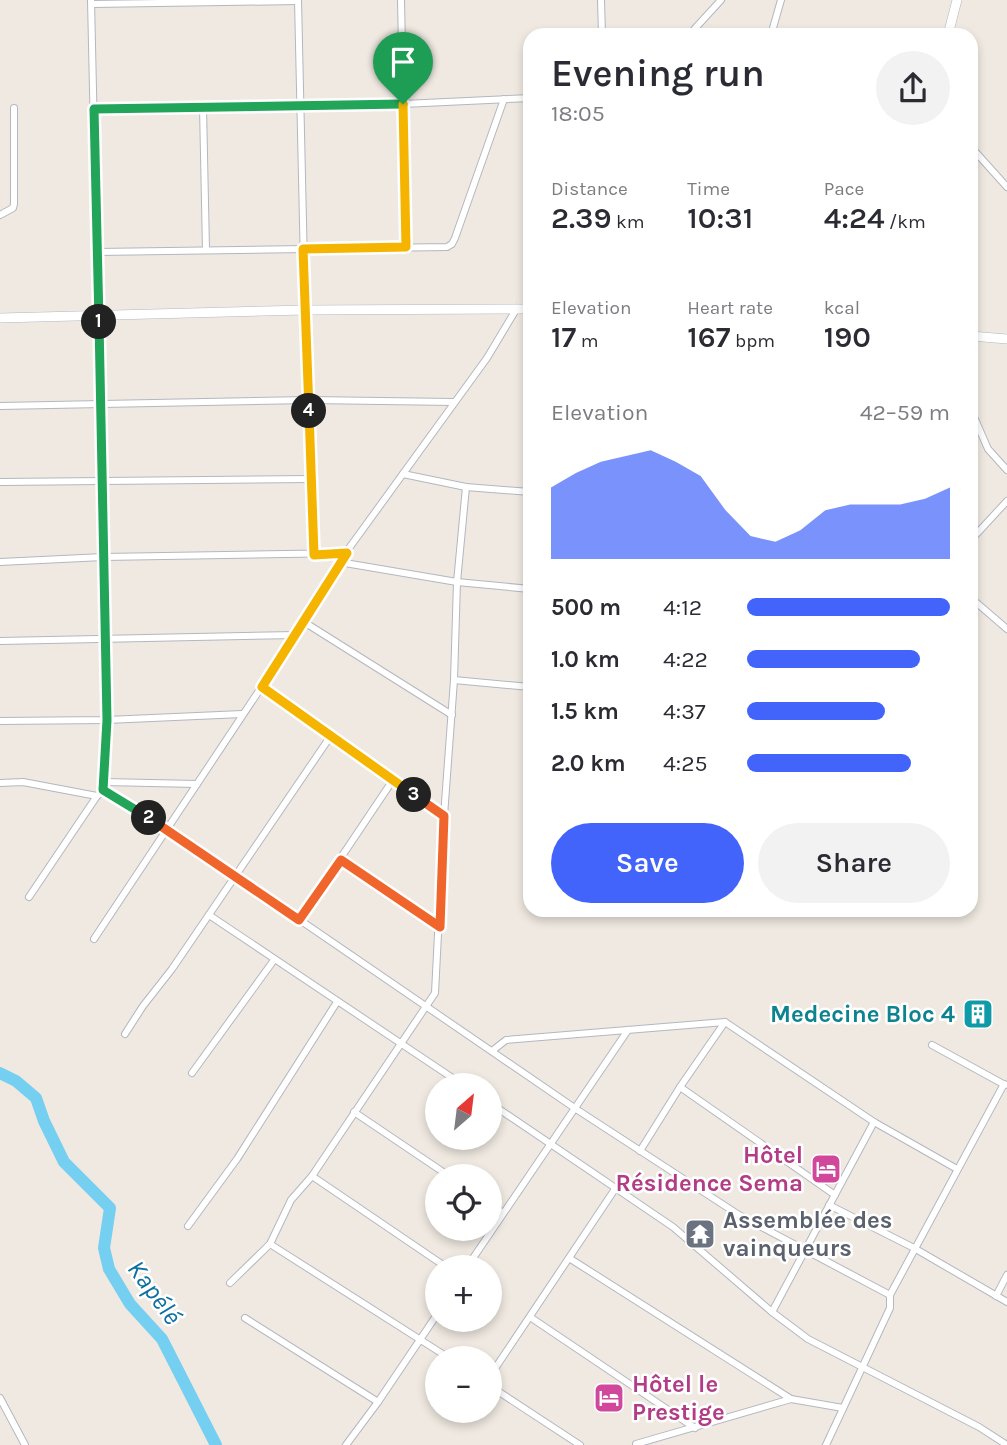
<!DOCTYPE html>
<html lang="en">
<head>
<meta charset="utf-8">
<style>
	body { margin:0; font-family:Karla,sans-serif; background:#f2f2f3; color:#2b2b33; height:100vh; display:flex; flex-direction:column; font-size:26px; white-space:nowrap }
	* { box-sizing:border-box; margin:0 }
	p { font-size:23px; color:#7c7c81 }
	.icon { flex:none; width:38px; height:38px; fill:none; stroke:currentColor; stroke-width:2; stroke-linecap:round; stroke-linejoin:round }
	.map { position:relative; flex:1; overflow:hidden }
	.details { position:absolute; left:523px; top:28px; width:455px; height:889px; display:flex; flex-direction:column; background:#fff; border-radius:21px; box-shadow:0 4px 10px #0003 }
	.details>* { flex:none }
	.needle { width:46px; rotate:28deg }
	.buttons { position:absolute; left:425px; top:1073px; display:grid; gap:14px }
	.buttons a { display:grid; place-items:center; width:77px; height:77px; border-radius:50%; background:#fff; box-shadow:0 4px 10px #0003; font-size:35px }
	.pin { position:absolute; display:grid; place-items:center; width:60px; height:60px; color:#fff; margin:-72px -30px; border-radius:50% 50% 50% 0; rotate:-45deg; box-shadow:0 0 7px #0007 }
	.pin .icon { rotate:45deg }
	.km { position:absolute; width:35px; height:35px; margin:-18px; border-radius:50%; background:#222; color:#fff; font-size:19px; line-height:35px; text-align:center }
	.round { display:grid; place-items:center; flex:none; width:74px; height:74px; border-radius:37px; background:#f2f2f3 }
	.overview { display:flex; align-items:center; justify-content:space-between; height:119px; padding:0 28px }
	h1 { font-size:38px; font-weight:600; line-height:52px }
	.stats { display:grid; grid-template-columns:repeat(3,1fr); gap:10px; height:119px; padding:7px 28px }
	.stats div { display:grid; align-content:center }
	.stats b { font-size:30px; font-weight:600 }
	.stats small { font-size:19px; font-weight:400 }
	.stats p { font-size:19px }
	.chart { height:196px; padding:14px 28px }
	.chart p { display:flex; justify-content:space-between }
	.chart svg { width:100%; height:126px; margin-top:7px; fill:#4264fb; opacity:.7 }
	.cta { display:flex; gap:14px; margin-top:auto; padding:14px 28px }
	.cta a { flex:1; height:80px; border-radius:42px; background:#4264fb; color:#fff; font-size:28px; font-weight:600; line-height:80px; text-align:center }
	.cta a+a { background:#f2f2f3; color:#2b2b33 }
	ul { padding:0 28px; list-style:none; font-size:23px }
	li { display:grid; grid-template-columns:112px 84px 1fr; align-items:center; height:52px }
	li i { height:18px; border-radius:9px; background:#4264fb }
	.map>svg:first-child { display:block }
</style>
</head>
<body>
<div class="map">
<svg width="1007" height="1445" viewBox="0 0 1007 1445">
	<rect width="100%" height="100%" fill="#efe9e1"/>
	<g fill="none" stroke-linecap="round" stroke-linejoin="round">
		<path stroke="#75cff0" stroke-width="12" d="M 0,1073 L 16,1081 L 36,1098 L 44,1121 L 64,1162 L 110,1208 L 104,1248 L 109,1269 L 130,1304 L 162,1339 L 216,1445"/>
		<g stroke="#b4b7c1" stroke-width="8">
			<g id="street">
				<path d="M 298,0 L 305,310 L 314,555"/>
				<path d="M 401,0 L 406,247"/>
				<path d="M 601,0 L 602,35"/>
				<path d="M 92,4 L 298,1"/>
				<path d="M 689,35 L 721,0"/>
				<path d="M 771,35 L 781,0"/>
				<path d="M 203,107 L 206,250"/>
				<path d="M 94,109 L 403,104 L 530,98"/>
				<path d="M 971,147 L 1007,187"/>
				<path d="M 0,215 L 13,208 L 14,204 L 14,108"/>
				<path d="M 97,252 L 447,247 L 452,244 L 455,238 L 504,99"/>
				<path d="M 0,406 L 309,400 L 454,402"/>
				<path d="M 971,410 L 988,449 L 1007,470"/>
				<path d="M 403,474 L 466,487 L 530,492"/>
				<path d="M 0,482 L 312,479"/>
				<path d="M 971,540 L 1007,501"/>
				<path d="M 0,562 L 103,557 L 347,553"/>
				<path d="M 339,562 L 457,582 L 530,589"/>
				<path d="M 971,598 L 1007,629"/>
				<path d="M 304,622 L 452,715"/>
				<path d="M 0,641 L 296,635"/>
				<path d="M 454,680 L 530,687"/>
				<path d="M 262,687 L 444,816"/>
				<path d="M 0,721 L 107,720 L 242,714"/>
				<path d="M 104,782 L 197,784"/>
				<path d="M 0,783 L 23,782 L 97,796"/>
				<path d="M 103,791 L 167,829 L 576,1109 L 739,1215 L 890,1295"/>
				<path d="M 341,860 L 440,927"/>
				<path d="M 29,897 L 97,796 L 103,791 L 107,720 L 91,0"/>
				<path d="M 209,915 L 463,1085"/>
				<path d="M 299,920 L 393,780"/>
				<path d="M 94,939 L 296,635 L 339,562 L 487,358 L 517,308"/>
				<path d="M 125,1034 L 143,1006 L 172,969 L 330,737"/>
				<path d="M 932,1045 L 1005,1085"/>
				<path d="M 492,1051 L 506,1040 L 725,1022 L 874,1122 L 957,1169"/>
				<path d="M 192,1073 L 274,960"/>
				<path d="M 680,1087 L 835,1195"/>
				<path d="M 490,1103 L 673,1227 L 772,1312 L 808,1339 L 979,1427 L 1007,1445"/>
				<path d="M 354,1112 L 449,1176"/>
				<path d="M 640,1151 L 680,1087 L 725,1022"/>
				<path d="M 312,1176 L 446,1267"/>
				<path d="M 490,1204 L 503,1213"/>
				<path d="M 829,1205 L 914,1248 L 1007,1302"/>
				<path d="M 188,1226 L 237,1159 L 337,1002"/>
				<path d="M 270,1244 L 449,1358"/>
				<path d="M 569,1258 L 791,1399 L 843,1408"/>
				<path d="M 467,1267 L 628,1030"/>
				<path d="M 230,1283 L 270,1244 L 291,1200 L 312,1176 L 435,993 L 444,816 L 454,680 L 457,582 L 466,487"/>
				<path d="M 996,1296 L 1007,1275"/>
				<path d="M 772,1312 L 874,1122"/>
				<path d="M 530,1317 L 695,1428"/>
				<path d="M 245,1318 L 378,1402"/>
				<path d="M 490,1376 L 615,1189"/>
				<path d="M 490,1386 L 580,1445"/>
				<path d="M 0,1398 L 25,1445"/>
				<path d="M 636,1444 L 791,1399"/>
				<path d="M 346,1445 L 378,1402 L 438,1313"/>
				<path d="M 826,1445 L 890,1308 L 890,1295 L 1004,1084"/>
			</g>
		</g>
		<g stroke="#b4b7c1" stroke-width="10">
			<g id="secondary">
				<path d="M 948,35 L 957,0"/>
				<path d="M 0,318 L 305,310 L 530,309"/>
				<path d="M 971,336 L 1007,339"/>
			</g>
		</g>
		<use href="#street" stroke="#fff" stroke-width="6"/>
		<use href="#secondary" stroke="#fff" stroke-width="9"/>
	</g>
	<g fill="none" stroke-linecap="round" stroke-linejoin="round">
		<g stroke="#fff" stroke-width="14">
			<path id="split-1" d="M 99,322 L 94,109 L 403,104"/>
		</g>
		<g stroke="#fff" stroke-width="14">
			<path id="split-2" d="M 99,322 L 107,720 L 103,790 L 149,818"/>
		</g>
		<g stroke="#fff" stroke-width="14">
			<path id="split-3" d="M 149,818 L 299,920 L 341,860 L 440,927 L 444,816 L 414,795"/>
		</g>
		<g stroke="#fff" stroke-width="14">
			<path id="split-4" d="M 309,411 L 314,555 L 347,553 L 262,687 L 414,795"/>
		</g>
		<g stroke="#fff" stroke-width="14">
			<path id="split-5" d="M 309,411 L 303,249 L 406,247 L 403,104"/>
		</g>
		<use href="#split-1" stroke="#22a559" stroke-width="9"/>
		<use href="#split-2" stroke="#22a559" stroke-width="9"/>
		<use href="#split-3" stroke="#f0652b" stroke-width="9"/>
		<use href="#split-4" stroke="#f5b400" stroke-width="9"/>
		<use href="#split-5" stroke="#f5b400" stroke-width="9"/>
	</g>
	<defs>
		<g id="building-square" transform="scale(1.575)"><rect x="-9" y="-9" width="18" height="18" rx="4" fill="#0f9aa8" stroke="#fff"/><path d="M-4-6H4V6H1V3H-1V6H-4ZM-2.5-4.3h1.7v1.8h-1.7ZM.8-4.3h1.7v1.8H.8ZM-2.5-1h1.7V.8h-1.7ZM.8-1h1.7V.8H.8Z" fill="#fff"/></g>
		<g id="hotel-square" transform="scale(1.575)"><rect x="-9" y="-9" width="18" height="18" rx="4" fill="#d1479c" stroke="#fff"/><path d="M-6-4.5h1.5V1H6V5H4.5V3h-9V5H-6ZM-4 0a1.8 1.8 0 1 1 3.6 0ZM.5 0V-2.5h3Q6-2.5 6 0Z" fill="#fff"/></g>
		<g id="temple-square" transform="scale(1.575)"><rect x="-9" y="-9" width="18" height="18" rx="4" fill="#6b7280" stroke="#fff"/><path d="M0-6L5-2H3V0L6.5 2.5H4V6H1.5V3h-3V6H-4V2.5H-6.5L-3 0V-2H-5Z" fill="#fff"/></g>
	</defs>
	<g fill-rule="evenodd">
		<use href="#building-square" x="978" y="1014"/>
		<use href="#hotel-square" x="826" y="1169"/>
		<use href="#temple-square" x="700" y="1234"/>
		<use href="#hotel-square" x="609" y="1398"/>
	</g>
	<g text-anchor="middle" stroke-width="5" stroke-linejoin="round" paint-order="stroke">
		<g font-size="24" font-weight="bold" fill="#0d838f" stroke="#fff" text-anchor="end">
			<text x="955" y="1022">Medecine Bloc 4</text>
		</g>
		<g font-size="24" font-weight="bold" fill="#b23c85" stroke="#fff" text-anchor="end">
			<text x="803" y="1163">Hôtel<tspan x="803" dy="28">Résidence Sema</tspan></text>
			<text x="632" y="1392" text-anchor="start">Hôtel le<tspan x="632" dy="28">Prestige</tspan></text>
		</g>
		<g font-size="24" font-weight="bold" fill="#5b616d" stroke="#fff" text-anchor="start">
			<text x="723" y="1228">Assemblée des<tspan x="723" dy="28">vainqueurs</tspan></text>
		</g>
		<g font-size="26" font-style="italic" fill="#0d6fa3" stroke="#fff">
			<text transform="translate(155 1292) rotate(54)" y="9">Kapélé</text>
		</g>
	</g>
</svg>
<div class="buttons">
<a><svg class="needle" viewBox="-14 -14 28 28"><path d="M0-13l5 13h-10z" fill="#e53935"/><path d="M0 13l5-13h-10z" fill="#7c7c81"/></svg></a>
<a><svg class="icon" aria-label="locate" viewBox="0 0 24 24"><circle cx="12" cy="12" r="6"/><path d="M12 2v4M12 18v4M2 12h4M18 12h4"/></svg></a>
<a>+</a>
<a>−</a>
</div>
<div class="pin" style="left:403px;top:104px;background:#1e9e55"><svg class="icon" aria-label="arrive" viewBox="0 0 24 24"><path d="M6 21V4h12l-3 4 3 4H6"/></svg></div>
<b class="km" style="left:99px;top:322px">1</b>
<b class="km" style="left:149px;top:818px">2</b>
<b class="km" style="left:414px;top:795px">3</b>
<b class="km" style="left:309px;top:411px">4</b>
<section class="details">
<div class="overview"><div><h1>Evening run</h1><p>18:05</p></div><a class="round"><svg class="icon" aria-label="share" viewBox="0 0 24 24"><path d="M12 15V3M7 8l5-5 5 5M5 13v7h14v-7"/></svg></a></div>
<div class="stats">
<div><p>Distance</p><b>2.39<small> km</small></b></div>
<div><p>Time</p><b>10:31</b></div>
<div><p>Pace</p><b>4:24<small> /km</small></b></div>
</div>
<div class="stats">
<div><p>Elevation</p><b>17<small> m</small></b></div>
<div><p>Heart rate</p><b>167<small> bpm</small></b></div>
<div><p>kcal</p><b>190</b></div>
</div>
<div class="chart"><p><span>Elevation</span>42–59 m</p>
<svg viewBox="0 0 160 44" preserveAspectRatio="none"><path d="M0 44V19L10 14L20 10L30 8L40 6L50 10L60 15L70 27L80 36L90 38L100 34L110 27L120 25L130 25L140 25L150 23L160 19V44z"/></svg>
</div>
<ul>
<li><b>500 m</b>4:12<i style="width:100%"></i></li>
<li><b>1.0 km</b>4:22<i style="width:85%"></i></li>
<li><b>1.5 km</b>4:37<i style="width:68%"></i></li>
<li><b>2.0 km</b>4:25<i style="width:81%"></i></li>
</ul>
<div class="cta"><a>Save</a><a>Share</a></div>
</section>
</div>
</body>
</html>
